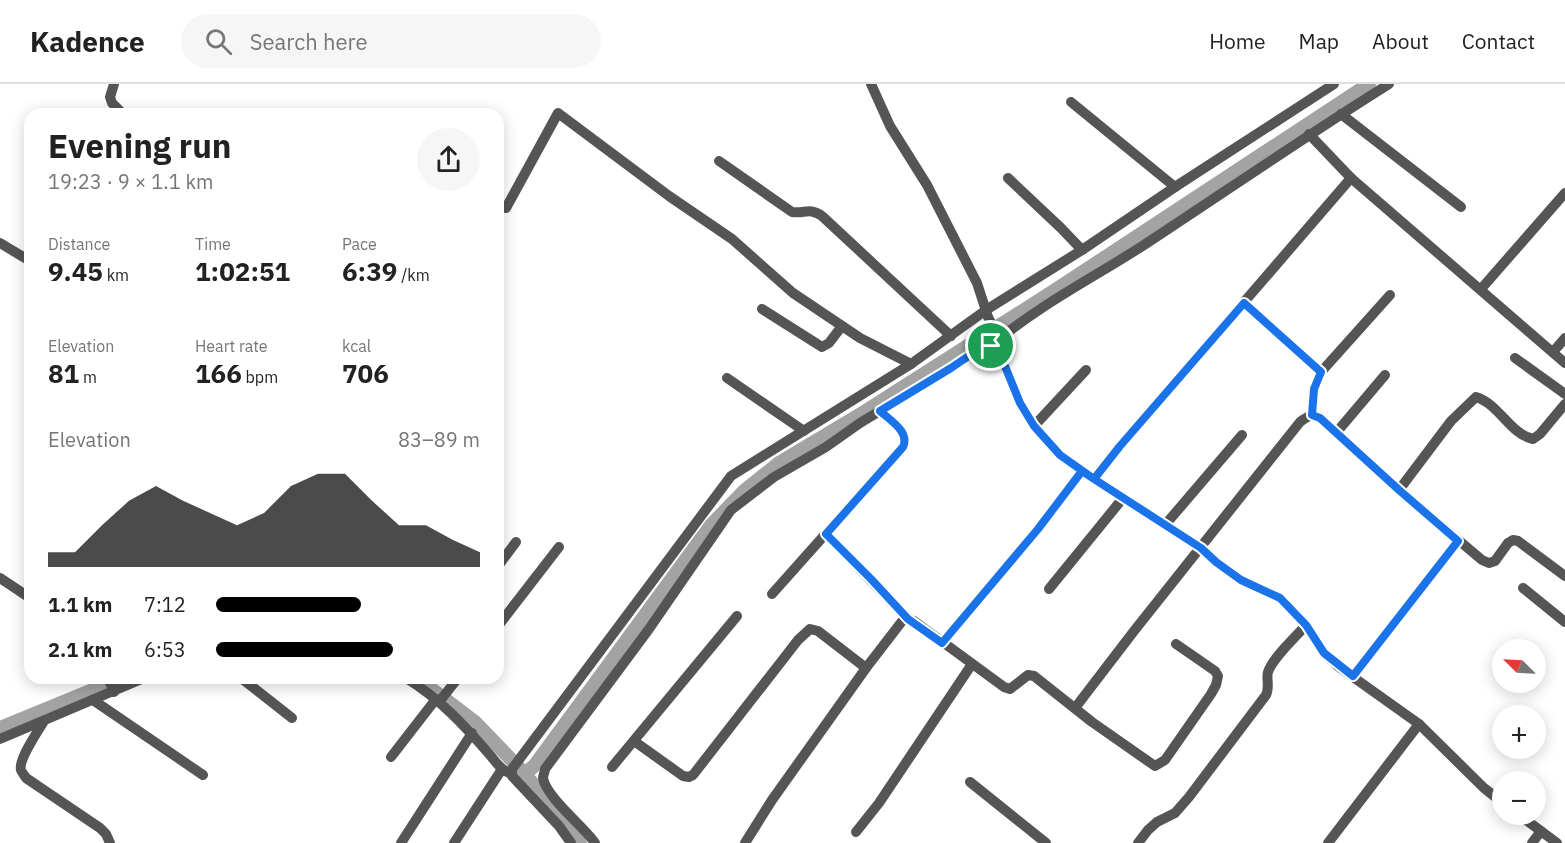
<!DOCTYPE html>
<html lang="en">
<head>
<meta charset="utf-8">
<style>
	body { margin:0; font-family:"IBM Plex Sans",sans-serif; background:#f6f6f6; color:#222; height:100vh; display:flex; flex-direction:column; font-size:22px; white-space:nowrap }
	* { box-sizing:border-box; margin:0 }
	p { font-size:20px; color:#767676 }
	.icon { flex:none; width:33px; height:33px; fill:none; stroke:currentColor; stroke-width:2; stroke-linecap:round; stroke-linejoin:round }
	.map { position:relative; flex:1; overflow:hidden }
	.details { position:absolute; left:24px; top:24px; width:480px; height:576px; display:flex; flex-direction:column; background:#fff; border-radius:18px; box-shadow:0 3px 15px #0003 }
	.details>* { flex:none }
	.needle { width:39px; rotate:294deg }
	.tools { position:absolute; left:1492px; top:555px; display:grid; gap:12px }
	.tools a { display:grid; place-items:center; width:54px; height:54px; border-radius:50%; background:#fff; box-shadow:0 3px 15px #0003; font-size:30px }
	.pin { position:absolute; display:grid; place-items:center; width:51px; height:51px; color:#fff; margin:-26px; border:3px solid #fff; border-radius:50%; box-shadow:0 2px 6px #0007 }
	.round { display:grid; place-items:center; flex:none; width:63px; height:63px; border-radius:32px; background:#f6f6f6 }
	.summary { display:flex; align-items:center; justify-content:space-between; height:102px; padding:0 24px }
	h1 { font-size:33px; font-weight:800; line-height:45px }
	.metrics { display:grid; grid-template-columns:repeat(3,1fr); gap:9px; height:102px; padding:6px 24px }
	.metrics div { display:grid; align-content:center }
	.metrics b { font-size:26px; font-weight:800 }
	.metrics small { font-size:16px; font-weight:400 }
	.metrics p { font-size:16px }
	.chart { height:168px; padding:12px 24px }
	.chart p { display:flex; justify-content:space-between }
	.chart svg { width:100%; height:108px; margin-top:6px; fill:#000; opacity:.7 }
	ul { padding:0 24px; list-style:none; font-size:20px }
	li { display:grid; grid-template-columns:96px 72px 1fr; align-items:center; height:45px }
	li i { height:15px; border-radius:8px; background:#000 }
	header { display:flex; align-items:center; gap:36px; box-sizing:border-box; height:84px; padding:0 30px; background:#fff; border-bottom:2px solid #e0e0e0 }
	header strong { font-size:28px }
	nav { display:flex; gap:33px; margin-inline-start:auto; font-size:21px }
	.search { width:420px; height:54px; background:#f6f6f6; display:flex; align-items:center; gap:15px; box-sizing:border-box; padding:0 21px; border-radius:33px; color:#767676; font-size:22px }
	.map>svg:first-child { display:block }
</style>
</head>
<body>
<header>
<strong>Kadence</strong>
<div class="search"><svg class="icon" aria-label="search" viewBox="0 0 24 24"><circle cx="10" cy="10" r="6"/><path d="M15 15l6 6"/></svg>Search here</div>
<nav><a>Home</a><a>Map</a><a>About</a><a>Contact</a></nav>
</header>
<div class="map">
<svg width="1565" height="759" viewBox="0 0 1565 759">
	<rect width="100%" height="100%" fill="#fff"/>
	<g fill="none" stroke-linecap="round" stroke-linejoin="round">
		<g stroke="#a3a3a3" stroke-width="14">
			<path d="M 417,594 L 475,638 L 525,690 L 580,759"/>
			<path d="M 0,644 L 122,594"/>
			<path d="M 525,690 L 535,681 L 712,440 L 744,407 L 779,379 L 866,327 L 1057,205 L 1369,0"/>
		</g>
		<g stroke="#555" stroke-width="10">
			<path d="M 114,0 L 110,13 L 112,19 L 123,30"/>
			<path d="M 871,0 L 890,42 L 927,101 L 977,199 L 988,233 L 999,255"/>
			<path d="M 1071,18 L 1175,103"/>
			<path d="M 1341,30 L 1461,123"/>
			<path d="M 1309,50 L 1351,94 L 1565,279"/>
			<path d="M 719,77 L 792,128 C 805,130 809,123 822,132 L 951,252"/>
			<path d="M 1008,94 L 1061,144 L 1082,166"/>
			<path d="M 506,124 L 558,29 L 669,112 L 732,155 L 793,209 L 860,254 L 911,280"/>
			<path d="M 0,159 L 30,177"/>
			<path d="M 1481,205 L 1565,109"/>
			<path d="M 1244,219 L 1321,288"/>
			<path d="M 762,225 L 822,263 L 829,259 L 842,242"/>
			<path d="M 991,262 C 1037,222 1093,194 1144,161 C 1226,107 1306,52 1389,0"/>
			<path d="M 1553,268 L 1565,254"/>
			<path d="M 1515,274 L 1565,310"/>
			<path d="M 727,294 L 804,347"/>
			<path d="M 1312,331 L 1314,305 L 1321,288 L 1390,211"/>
			<path d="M 1034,342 L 1086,286"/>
			<path d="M 1336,349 L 1385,291"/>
			<path d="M 1094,395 L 1120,362 L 1351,94"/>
			<path d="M 1399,406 L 1451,337 L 1476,313 C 1499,320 1510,350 1533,355 L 1540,350 L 1565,320"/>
			<path d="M 1165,441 L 1242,351"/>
			<path d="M 826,450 L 908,535"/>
			<path d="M 498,482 L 516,458"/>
			<path d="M 0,494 L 30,514"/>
			<path d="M 1523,504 L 1565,538"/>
			<path d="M 1049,505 L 1123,414"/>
			<path d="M 772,510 L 903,363 C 910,348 891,337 880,327"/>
			<path d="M 498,542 L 559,463"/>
			<path d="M 942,559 L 1038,445 L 1082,387"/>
			<path d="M 1353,592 L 1458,457"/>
			<path d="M 108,594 L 114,608"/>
			<path d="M 241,594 L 292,634"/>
			<path d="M 406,594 C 439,614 465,642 490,671 C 496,678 502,688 511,689"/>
			<path d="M 93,616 L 203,691"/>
			<path d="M 439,618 L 458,594"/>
			<path d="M 1075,624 L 1134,547 L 1300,338 C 1308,332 1311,330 1320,334 L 1399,406 L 1482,476 L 1489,479 L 1495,477 L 1508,459 L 1513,456 L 1518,457 L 1565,492"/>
			<path d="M 44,637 C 38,647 18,676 21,686 C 22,689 25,692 26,694 L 100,744 L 106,750 L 110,759"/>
			<path d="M 0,655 L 144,594"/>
			<path d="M 634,657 L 683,692 L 689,693 L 693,691 L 798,556 L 810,545 L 818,547 L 866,584"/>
			<path d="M 391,673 L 436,615"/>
			<path d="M 612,683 L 737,532"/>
			<path d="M 970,698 L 1046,759"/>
			<path d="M 1518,730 L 1557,759"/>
			<path d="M 856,748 L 879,719 L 972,580"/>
			<path d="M 401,759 L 472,649"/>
			<path d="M 454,759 L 502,685"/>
			<path d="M 571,759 L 559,742 L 512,692 L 512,685 L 731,392 L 911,280 L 986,226 L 1082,166 L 1178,101 L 1334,0"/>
			<path d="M 595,759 C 584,743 546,713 543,694 C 543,691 545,688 545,685 L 649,545 L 731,426 L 774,393 L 826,363 L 860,339 L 951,284 L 979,265 L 991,262 L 1000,270 L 1020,319 L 1034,342 L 1060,371 L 1094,395 L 1201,464 L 1216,478 L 1241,496 L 1279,514 L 1306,541 L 1324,569 L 1339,583 L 1419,640 L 1484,704 L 1503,719"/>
			<path d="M 745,759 L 772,716 L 866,584 L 903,536 L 908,535 L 914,537 L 1004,603 L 1010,605 L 1028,591 L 1034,592 L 1092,638 L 1155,682 L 1165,676 L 1211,610 L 1216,601 L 1218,592 L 1215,587 L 1176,560"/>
			<path d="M 1138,759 L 1148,746 L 1157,738 L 1175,729 L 1189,713 L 1266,611 C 1270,603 1266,595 1268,588 C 1273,573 1296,553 1306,541"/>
			<path d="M 1328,759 L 1419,640"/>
			<path d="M 1532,759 L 1541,747"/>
		</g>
	</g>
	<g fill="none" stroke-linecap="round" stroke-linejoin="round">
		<g stroke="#fff" stroke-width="12">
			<path id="route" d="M 991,262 L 1000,270 L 1020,319 L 1034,342 L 1060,371 L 1094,395 L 1201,464 L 1216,478 L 1241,496 L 1280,514 L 1306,541 L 1324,569 L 1353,592 L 1458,457 L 1399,406 L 1320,334 L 1312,331 L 1314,305 L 1321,288 L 1244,219 L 1120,362 L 1094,395 L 1082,387 L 1038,445 L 942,559 L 908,535 L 871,495 L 826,450 L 903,363 C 910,348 891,337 880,327 L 951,284 L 979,265 L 991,262"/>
		</g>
		<use href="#route" stroke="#1a73e8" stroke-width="8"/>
	</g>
</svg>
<div class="tools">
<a><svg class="needle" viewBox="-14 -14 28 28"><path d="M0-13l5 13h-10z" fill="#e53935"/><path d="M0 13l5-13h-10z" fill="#767676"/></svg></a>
<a>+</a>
<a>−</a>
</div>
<div class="pin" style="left:991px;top:262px;background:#1e9e55"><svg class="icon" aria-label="arrive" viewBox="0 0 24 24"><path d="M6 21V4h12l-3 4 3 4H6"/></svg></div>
<section class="details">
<div class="summary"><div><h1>Evening run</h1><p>19:23 · 9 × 1.1 km</p></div><a class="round"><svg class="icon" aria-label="share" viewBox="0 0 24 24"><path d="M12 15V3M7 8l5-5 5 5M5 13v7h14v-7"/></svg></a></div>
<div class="metrics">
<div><p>Distance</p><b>9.45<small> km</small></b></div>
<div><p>Time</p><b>1:02:51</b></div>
<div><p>Pace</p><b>6:39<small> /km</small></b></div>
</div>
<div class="metrics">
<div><p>Elevation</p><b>81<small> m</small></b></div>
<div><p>Heart rate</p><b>166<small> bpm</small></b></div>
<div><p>kcal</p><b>706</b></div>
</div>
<div class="chart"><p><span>Elevation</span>83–89 m</p>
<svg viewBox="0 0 160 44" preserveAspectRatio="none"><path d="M0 44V38L10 38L20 27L30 17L40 11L50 17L60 22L70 27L80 22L90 11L100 6L110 6L120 17L130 27L140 27L150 33L160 38V44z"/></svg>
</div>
<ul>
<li><b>1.1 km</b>7:12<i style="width:55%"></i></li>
<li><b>2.1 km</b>6:53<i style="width:67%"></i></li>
</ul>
</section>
</div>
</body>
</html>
